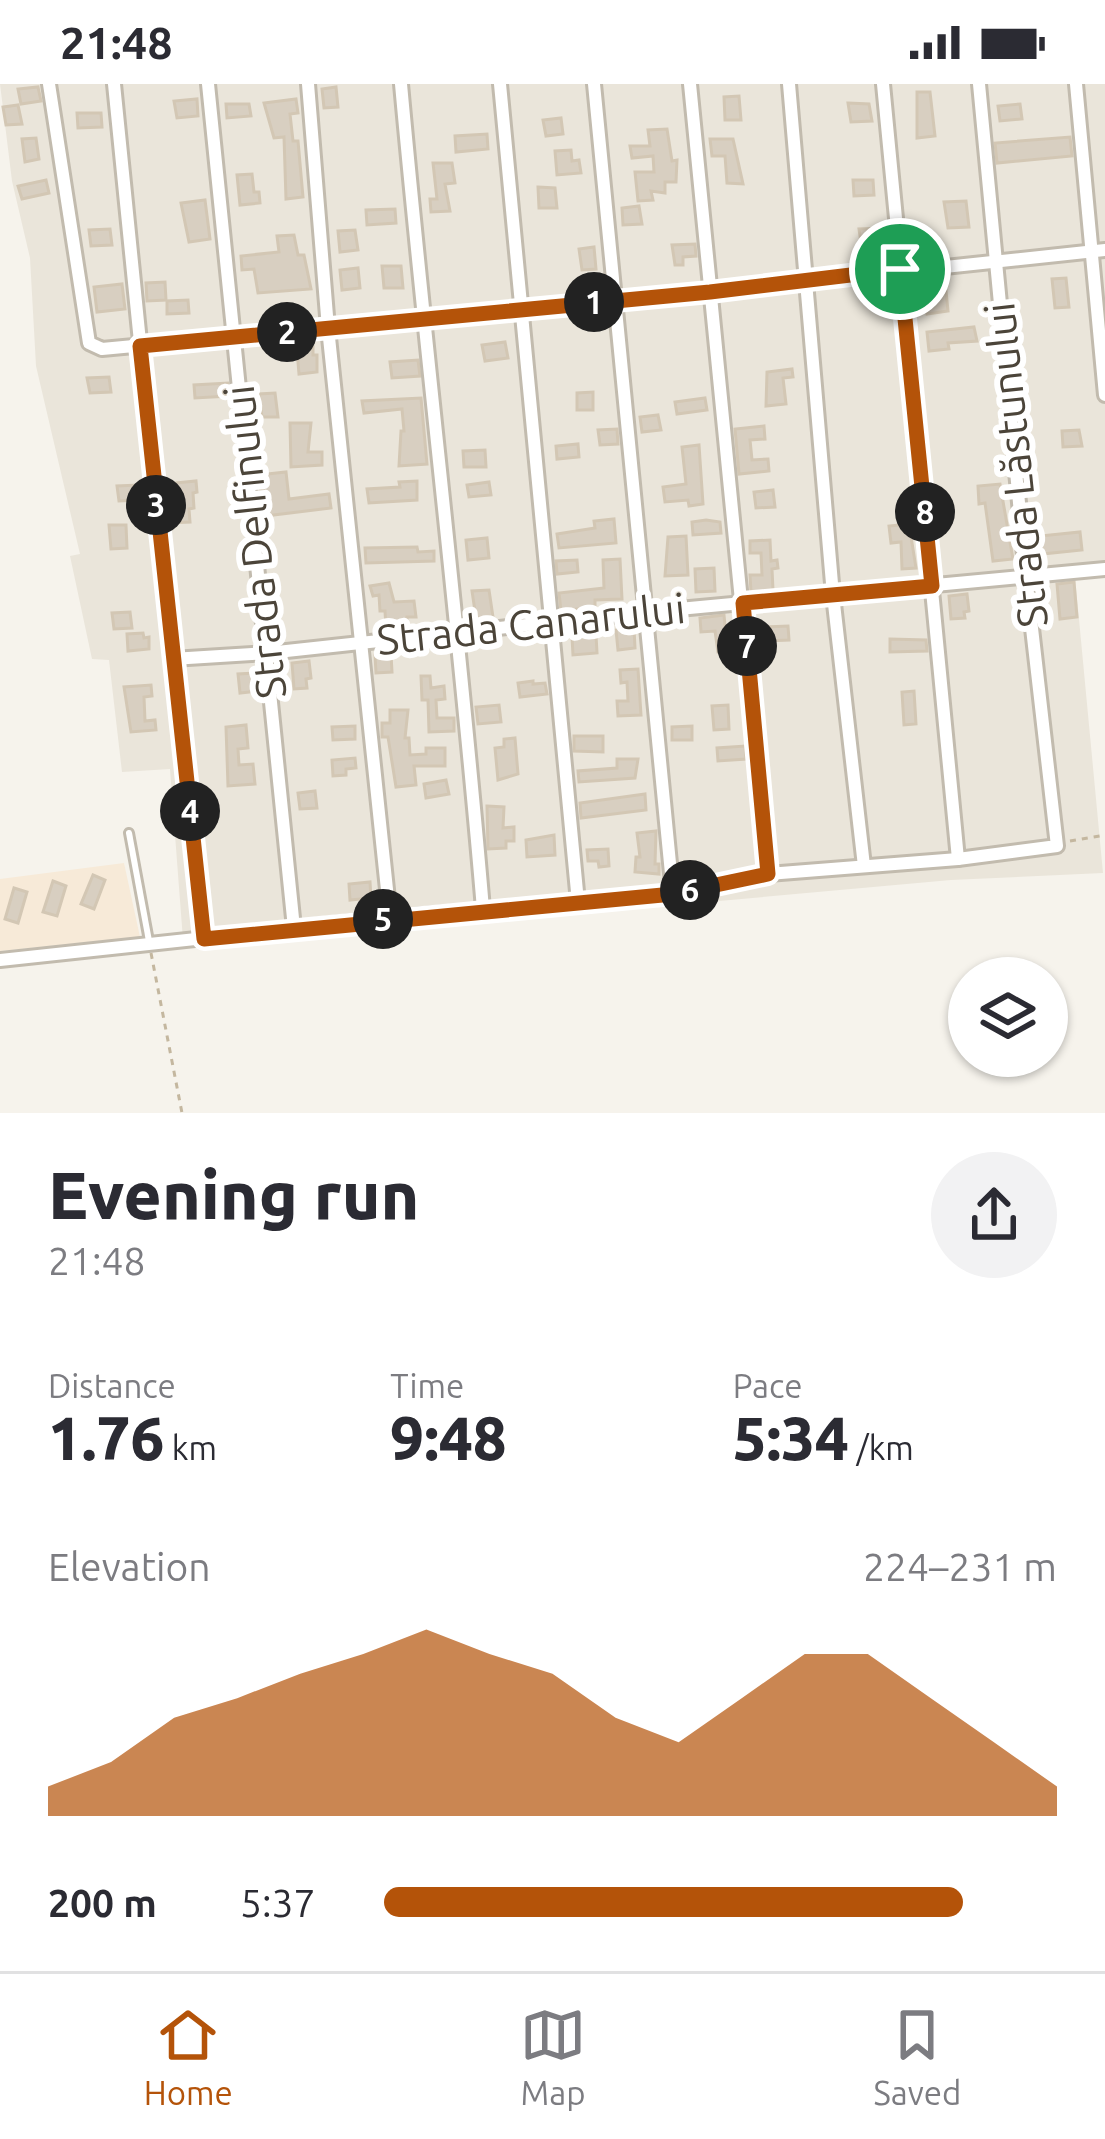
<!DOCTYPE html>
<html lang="en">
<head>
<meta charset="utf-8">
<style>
	body { margin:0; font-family:Ubuntu,sans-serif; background:#f2f2f3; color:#2b2b33; height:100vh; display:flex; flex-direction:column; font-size:45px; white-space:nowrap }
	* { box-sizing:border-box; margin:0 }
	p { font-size:39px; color:#7c7c81 }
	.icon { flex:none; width:66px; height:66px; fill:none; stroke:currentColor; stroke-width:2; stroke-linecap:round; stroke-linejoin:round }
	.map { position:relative; height:1029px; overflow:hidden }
	.drawer { display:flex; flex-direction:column; background:#fff; flex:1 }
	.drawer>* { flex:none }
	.fabs { position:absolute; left:948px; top:873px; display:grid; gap:24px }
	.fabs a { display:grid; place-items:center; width:120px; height:120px; border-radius:50%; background:#fff; box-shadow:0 3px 9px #0004; font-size:60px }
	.pin { position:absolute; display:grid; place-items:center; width:102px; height:102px; color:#fff; margin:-51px; border:6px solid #fff; border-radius:50%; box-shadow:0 3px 12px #0007 }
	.km { position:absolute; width:60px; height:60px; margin:-30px; border-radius:50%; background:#222; color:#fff; font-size:33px; line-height:60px; text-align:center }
	.round { display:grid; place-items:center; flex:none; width:126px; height:126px; border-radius:63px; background:#f2f2f3 }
	.headline { display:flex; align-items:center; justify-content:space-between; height:204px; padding:0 48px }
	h1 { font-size:66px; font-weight:800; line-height:90px }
	.stats { display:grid; grid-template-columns:repeat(3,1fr); gap:18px; height:204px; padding:12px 48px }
	.stats div { display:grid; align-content:center }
	.stats b { font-size:60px; font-weight:800 }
	.stats small { font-size:33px; font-weight:400 }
	.stats p { font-size:33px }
	.chart { height:336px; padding:24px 48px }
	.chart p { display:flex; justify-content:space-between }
	.chart svg { width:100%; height:216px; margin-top:12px; fill:#b45309; opacity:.7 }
	ul { padding:0 48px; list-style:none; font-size:39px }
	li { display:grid; grid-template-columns:192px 144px 1fr; align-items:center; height:90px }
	li i { height:30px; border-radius:15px; background:#b45309 }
	.status { display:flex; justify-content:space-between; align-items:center; height:84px; padding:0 60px; background:#fff; direction:ltr }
	.status svg { height:33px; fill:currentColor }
	.tabs { display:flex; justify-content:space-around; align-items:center; height:168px; border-top:3px solid #e1e1e2; background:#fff; font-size:33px; color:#7c7c81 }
	.tabs a { display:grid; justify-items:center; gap:6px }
	.tabs .on { color:#b45309 }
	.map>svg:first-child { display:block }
</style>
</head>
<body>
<div class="status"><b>21:48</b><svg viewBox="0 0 49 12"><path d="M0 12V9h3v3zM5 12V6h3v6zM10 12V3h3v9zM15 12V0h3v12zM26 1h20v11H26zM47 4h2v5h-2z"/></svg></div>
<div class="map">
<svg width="1105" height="1029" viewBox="0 0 1105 1029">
	<rect width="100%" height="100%" fill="#f6f3ec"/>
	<path fill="#eae5da" d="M 0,0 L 1105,0 L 1105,491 L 1075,493 L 1103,789 L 951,796 L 652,823 L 183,856 L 170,685 L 122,688 L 109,576 L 92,575 L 70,472 L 80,470 L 36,282 L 30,174 L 12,97 Z"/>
	<path fill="#f7ead8" d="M 124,779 L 140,853 L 0,867 L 0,795 Z"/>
	<g fill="#d8cfc1" stroke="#d3c7b4" stroke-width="3">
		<path d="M 38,3 L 41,17 L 21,20 L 18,5 Z"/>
		<path d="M 336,3 L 338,23 L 324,24 L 322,5 Z"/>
		<path d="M 917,8 L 930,8 L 935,52 L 917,54 Z"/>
		<path d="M 739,12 L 741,36 L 725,36 L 724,13 Z"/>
		<path d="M 197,15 L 198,32 L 177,34 L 174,17 Z"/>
		<path d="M 296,15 L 298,29 L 290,30 L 293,57 L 298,57 L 303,113 L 286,115 L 284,53 L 274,54 L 264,19 Z"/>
		<path d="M 848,19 L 869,20 L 872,37 L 851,38 Z"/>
		<path d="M 226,20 L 249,20 L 251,32 L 227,34 Z"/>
		<path d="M 1020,20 L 1022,35 L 1000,37 L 998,22 Z"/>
		<path d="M 18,21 L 22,40 L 6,41 L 3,23 Z"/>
		<path d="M 77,29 L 101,29 L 102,43 L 78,44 Z"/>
		<path d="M 561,34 L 563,50 L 546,52 L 543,36 Z"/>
		<path d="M 667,45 L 672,77 L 677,76 L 676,98 L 665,98 L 665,109 L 651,107 L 653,116 L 638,117 L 635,88 L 654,88 L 653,72 L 632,74 L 630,62 L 650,62 L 648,46 Z"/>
		<path d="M 487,50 L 488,65 L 456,68 L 455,52 Z"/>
		<path d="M 1070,53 L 1072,72 L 997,79 L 995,59 Z"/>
		<path d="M 36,54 L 39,75 L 25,78 L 22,55 Z"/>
		<path d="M 710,55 L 733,55 L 743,100 L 727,99 L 725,72 L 712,72 Z"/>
		<path d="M 571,66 L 572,77 L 579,76 L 581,89 L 557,91 L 555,67 Z"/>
		<path d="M 433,79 L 452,79 L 455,99 L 445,100 L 450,127 L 431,128 L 430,115 L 437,115 Z"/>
		<path d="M 252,90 L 254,108 L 259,108 L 260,119 L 240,121 L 237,91 Z"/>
		<path d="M 46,96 L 49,109 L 22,115 L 18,102 Z"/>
		<path d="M 853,96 L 873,96 L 874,111 L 854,112 Z"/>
		<path d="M 538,103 L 555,104 L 557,124 L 539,124 Z"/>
		<path d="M 205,116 L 210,155 L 189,158 L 181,119 Z"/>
		<path d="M 966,117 L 969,143 L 948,144 L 944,118 Z"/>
		<path d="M 639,122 L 642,140 L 623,141 L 622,124 Z"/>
		<path d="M 395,125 L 396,139 L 367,141 L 366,126 Z"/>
		<path d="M 885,144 L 887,165 L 862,166 L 859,145 Z"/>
		<path d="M 110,145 L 112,161 L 91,162 L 89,146 Z"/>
		<path d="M 355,146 L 358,166 L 340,168 L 338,147 Z"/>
		<path d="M 294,151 L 298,171 L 304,171 L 311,205 L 258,209 L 254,185 L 242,186 L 241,172 L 279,168 L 277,152 Z"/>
		<path d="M 695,160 L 696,172 L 683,173 L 683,181 L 675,181 L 672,161 Z"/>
		<path d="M 594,163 L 596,185 L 582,186 L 579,165 Z"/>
		<path d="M 382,182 L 401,182 L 403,204 L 384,204 Z"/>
		<path d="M 358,184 L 360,204 L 342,206 L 340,186 Z"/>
		<path d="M 1066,194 L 1069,223 L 1055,224 L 1052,195 Z"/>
		<path d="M 165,198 L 166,216 L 147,217 L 146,199 Z"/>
		<path d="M 122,200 L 125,225 L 97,228 L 94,203 Z"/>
		<path d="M 946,207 L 948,227 L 927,230 L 925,210 Z"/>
		<path d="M 188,216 L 189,229 L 167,230 L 167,217 Z"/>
		<path d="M 974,243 L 977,257 L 948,259 L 949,265 L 929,267 L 927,248 Z"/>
		<path d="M 505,258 L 508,274 L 485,277 L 482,261 Z"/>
		<path d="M 313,263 L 313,271 L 317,271 L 317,288 L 299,290 L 297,266 Z"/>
		<path d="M 418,276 L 420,292 L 392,294 L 390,278 Z"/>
		<path d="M 792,285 L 793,293 L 783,294 L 786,320 L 766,322 L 767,288 Z"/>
		<path d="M 109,293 L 111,308 L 90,309 L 87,294 Z"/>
		<path d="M 228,299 L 229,312 L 195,314 L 194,301 Z"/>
		<path d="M 593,308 L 593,326 L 577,326 L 577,309 Z"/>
		<path d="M 275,309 L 278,333 L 262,333 L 259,310 Z"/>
		<path d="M 421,314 L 427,380 L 399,382 L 401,347 L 404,347 L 402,325 L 364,329 L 362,317 Z"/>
		<path d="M 705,314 L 707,326 L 677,330 L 675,318 Z"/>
		<path d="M 658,331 L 661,346 L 642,348 L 640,333 Z"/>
		<path d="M 290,339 L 311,339 L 308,368 L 322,368 L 322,381 L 291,383 Z"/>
		<path d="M 764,342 L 765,355 L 750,356 L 752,376 L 768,375 L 769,387 L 739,390 L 735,345 Z"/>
		<path d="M 617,345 L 618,360 L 600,361 L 598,346 Z"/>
		<path d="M 1079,346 L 1082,362 L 1063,363 L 1062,347 Z"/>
		<path d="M 578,360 L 579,373 L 557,375 L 556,362 Z"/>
		<path d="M 699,361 L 703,420 L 689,422 L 688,416 L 665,418 L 663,403 L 686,400 L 682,363 Z"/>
		<path d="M 485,366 L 486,383 L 464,383 L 463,367 Z"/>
		<path d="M 286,388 L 289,415 L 329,410 L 331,424 L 265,432 L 258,391 Z"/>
		<path d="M 196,397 L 197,408 L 193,409 L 194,424 L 189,425 L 190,438 L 169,439 L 170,411 L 166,412 L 165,400 Z"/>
		<path d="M 417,397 L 417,416 L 369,419 L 367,405 L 400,403 L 399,398 Z"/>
		<path d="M 489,398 L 491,411 L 469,413 L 467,401 Z"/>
		<path d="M 1000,400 L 1013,475 L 993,477 L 985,419 L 979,420 L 978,402 Z"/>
		<path d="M 139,401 L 140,416 L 119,417 L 117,402 Z"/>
		<path d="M 773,406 L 775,423 L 756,424 L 754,408 Z"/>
		<path d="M 614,435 L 616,459 L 559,464 L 557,450 L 595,444 L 594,437 Z"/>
		<path d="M 706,436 L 720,438 L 721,449 L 693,451 L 692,438 Z"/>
		<path d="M 909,440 L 916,484 L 902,485 L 901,458 L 891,459 L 889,442 Z"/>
		<path d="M 109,441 L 126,441 L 127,464 L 111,465 Z"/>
		<path d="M 1080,448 L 1082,466 L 1042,470 L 1040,452 Z"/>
		<path d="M 686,452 L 688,491 L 665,492 L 668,453 Z"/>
		<path d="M 487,454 L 489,474 L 468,476 L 466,456 Z"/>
		<path d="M 770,456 L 771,477 L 777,476 L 778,484 L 772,485 L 773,506 L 751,508 L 750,491 L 762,491 L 761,469 L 750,469 L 750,457 Z"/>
		<path d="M 417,463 L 418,468 L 434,467 L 434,477 L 366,479 L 365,464 Z"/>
		<path d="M 620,475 L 622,515 L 595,516 L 595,523 L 561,527 L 559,509 L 604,504 L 603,476 Z"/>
		<path d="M 577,476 L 578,488 L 557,490 L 556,477 Z"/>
		<path d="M 714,484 L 715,507 L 696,508 L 695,485 Z"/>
		<path d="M 1074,498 L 1077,533 L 1060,535 L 1057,500 Z"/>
		<path d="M 389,499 L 394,518 L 414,517 L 416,533 L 407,533 L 407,540 L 397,539 L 398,544 L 386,545 L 385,527 L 380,527 L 379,511 L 373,512 L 370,502 Z"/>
		<path d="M 489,506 L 493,533 L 476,534 L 472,507 Z"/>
		<path d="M 967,510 L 969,527 L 964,528 L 965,534 L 951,535 L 949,512 Z"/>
		<path d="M 130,528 L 132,544 L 114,545 L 112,529 Z"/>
		<path d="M 724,531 L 726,553 L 733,552 L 735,566 L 718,568 L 715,547 L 701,548 L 700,534 Z"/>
		<path d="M 788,542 L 789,556 L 766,557 L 765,543 Z"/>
		<path d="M 634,544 L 635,564 L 618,566 L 616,546 Z"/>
		<path d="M 143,549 L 144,554 L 149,553 L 149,565 L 128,567 L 127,550 Z"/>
		<path d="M 596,551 L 597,569 L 573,571 L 572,553 Z"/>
		<path d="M 890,555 L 926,556 L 927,567 L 890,568 Z"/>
		<path d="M 391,570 L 392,588 L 376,589 L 375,571 Z"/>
		<path d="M 309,577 L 311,594 L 306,595 L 307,604 L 294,605 L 292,579 Z"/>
		<path d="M 638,585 L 641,631 L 618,632 L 617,617 L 628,617 L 627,598 L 621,599 L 620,586 Z"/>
		<path d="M 257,589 L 258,607 L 240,609 L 238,590 Z"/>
		<path d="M 421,592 L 430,592 L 431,604 L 444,602 L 445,615 L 436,616 L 437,634 L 454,634 L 454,647 L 429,648 L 428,616 L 422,616 Z"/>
		<path d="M 533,597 L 533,600 L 545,599 L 547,610 L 520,613 L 518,599 Z"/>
		<path d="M 151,601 L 152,612 L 144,613 L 145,637 L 155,636 L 156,646 L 131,648 L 124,603 Z"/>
		<path d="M 914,607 L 916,640 L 904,641 L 902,608 Z"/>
		<path d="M 499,621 L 501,638 L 478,640 L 476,623 Z"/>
		<path d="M 728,621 L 729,645 L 714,646 L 712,622 Z"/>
		<path d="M 390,626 L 408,626 L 405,654 L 409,654 L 410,671 L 426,670 L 426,664 L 445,664 L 445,682 L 414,682 L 416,701 L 396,703 L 388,653 L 382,653 L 382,639 L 390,639 Z"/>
		<path d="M 246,641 L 248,664 L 238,665 L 239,681 L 253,680 L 255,700 L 228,702 L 226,643 Z"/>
		<path d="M 355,642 L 355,655 L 333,656 L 332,643 Z"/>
		<path d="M 692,642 L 692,656 L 672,656 L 672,643 Z"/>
		<path d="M 574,652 L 603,652 L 603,668 L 574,667 Z"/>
		<path d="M 515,654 L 518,690 L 498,696 L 495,664 L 504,663 L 504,655 Z"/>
		<path d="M 745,662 L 746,675 L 718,677 L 717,664 Z"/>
		<path d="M 355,674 L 356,684 L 346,685 L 346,691 L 333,692 L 332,676 Z"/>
		<path d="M 617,675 L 638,675 L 635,694 L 579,698 L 578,687 L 617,684 Z"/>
		<path d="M 446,696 L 449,710 L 426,714 L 424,700 Z"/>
		<path d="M 315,707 L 317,724 L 300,725 L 298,709 Z"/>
		<path d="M 645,710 L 646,726 L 581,734 L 580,719 Z"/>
		<path d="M 487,722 L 504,723 L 503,744 L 514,743 L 514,757 L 506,757 L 506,764 L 488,765 Z"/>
		<path d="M 656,747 L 655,780 L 659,780 L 659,790 L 635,788 L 636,773 L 640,773 L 637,749 Z"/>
		<path d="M 554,751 L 555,771 L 527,773 L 526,756 Z"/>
		<path d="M 608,765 L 609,782 L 599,783 L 598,777 L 588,777 L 587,766 Z"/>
		<path d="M 93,791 L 105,796 L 94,825 L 81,820 Z"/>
		<path d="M 53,797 L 66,802 L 57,832 L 43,828 Z"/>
		<path d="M 370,798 L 371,814 L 350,816 L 349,800 Z"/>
		<path d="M 14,804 L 27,808 L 18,839 L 5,835 Z"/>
	</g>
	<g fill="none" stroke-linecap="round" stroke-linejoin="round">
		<g stroke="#c2bbae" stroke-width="12">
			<path id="service" d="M 129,749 L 149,857"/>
		</g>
		<g stroke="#c2bbae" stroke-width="18">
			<g id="minor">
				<path d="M 49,0 L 89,259 L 102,265 L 710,208 L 1105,166"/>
				<path d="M 114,0 L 172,575 L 204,855"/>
				<path d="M 208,0 L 294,844"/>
				<path d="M 308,0 L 328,244 L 390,834"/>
				<path d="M 401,0 C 426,275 460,550 483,825"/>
				<path d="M 500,0 L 578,818"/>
				<path d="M 594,0 L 673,810"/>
				<path d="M 690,0 L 768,790"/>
				<path d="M 789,0 L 833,511 L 864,782"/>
				<path d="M 883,0 L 958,775"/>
				<path d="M 1076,0 L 1105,311"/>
				<path d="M 172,575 L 268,569 L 647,528 L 1105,485"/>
				<path d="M 0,876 L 390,834 L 673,810 L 768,790 L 958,775 L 1057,762 L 1026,492 L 979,0"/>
			</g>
		</g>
		<g stroke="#c4b79f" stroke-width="3" stroke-dasharray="6 6" stroke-linecap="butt">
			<path d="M 1070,757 L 1105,751"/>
			<path d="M 151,869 L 182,1029"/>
		</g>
		<use href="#service" stroke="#fff" stroke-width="6"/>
		<use href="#minor" stroke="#fff" stroke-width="12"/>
	</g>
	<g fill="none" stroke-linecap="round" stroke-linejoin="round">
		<g stroke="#fff" stroke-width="24">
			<path id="route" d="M 900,185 L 932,502 L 743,519 L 768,790 L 673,810 L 204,855 L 140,262 L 710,208 Z"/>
		</g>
		<use href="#route" stroke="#b45309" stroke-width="15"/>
	</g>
	<g text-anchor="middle" stroke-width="12" stroke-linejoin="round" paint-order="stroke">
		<g font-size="42" fill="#4b4439" stroke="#fff">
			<text transform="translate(1016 381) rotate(-96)" y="15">Strada Lăstunului</text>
			<text transform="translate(255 458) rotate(-96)" y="15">Strada Delfinului</text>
			<text transform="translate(531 540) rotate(-6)" y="15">Strada Canarului</text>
		</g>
	</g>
</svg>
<div class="fabs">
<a><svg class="icon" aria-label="layers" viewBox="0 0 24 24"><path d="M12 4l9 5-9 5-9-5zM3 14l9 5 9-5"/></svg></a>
</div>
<div class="pin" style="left:900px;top:185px;background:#1e9e55"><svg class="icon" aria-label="arrive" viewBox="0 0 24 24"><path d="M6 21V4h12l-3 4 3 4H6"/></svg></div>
<b class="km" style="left:594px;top:218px">1</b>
<b class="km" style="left:287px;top:248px">2</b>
<b class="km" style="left:156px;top:421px">3</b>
<b class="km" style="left:190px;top:727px">4</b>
<b class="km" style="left:383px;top:835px">5</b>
<b class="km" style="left:690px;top:806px">6</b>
<b class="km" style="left:747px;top:562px">7</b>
<b class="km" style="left:925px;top:428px">8</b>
</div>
<section class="drawer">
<div class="headline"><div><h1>Evening run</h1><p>21:48</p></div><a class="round"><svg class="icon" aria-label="share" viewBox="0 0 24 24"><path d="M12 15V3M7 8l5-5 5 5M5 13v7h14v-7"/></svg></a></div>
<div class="stats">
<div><p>Distance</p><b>1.76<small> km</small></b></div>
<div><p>Time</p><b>9:48</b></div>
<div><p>Pace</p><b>5:34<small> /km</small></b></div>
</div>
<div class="chart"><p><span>Elevation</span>224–231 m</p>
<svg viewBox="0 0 160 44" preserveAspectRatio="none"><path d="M0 44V38L10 33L20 24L30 20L40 15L50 11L60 6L70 11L80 15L90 24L100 29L110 20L120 11L130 11L140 20L150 29L160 38V44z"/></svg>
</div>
<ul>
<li><b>200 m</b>5:37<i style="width:86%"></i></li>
</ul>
</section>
<nav class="tabs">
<a class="on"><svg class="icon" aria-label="home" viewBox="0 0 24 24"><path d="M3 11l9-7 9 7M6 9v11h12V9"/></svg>Home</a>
<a><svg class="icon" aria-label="map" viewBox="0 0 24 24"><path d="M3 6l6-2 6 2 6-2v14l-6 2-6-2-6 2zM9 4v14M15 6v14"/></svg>Map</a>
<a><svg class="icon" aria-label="saved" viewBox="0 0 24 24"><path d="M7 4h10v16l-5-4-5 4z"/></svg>Saved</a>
</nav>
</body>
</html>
